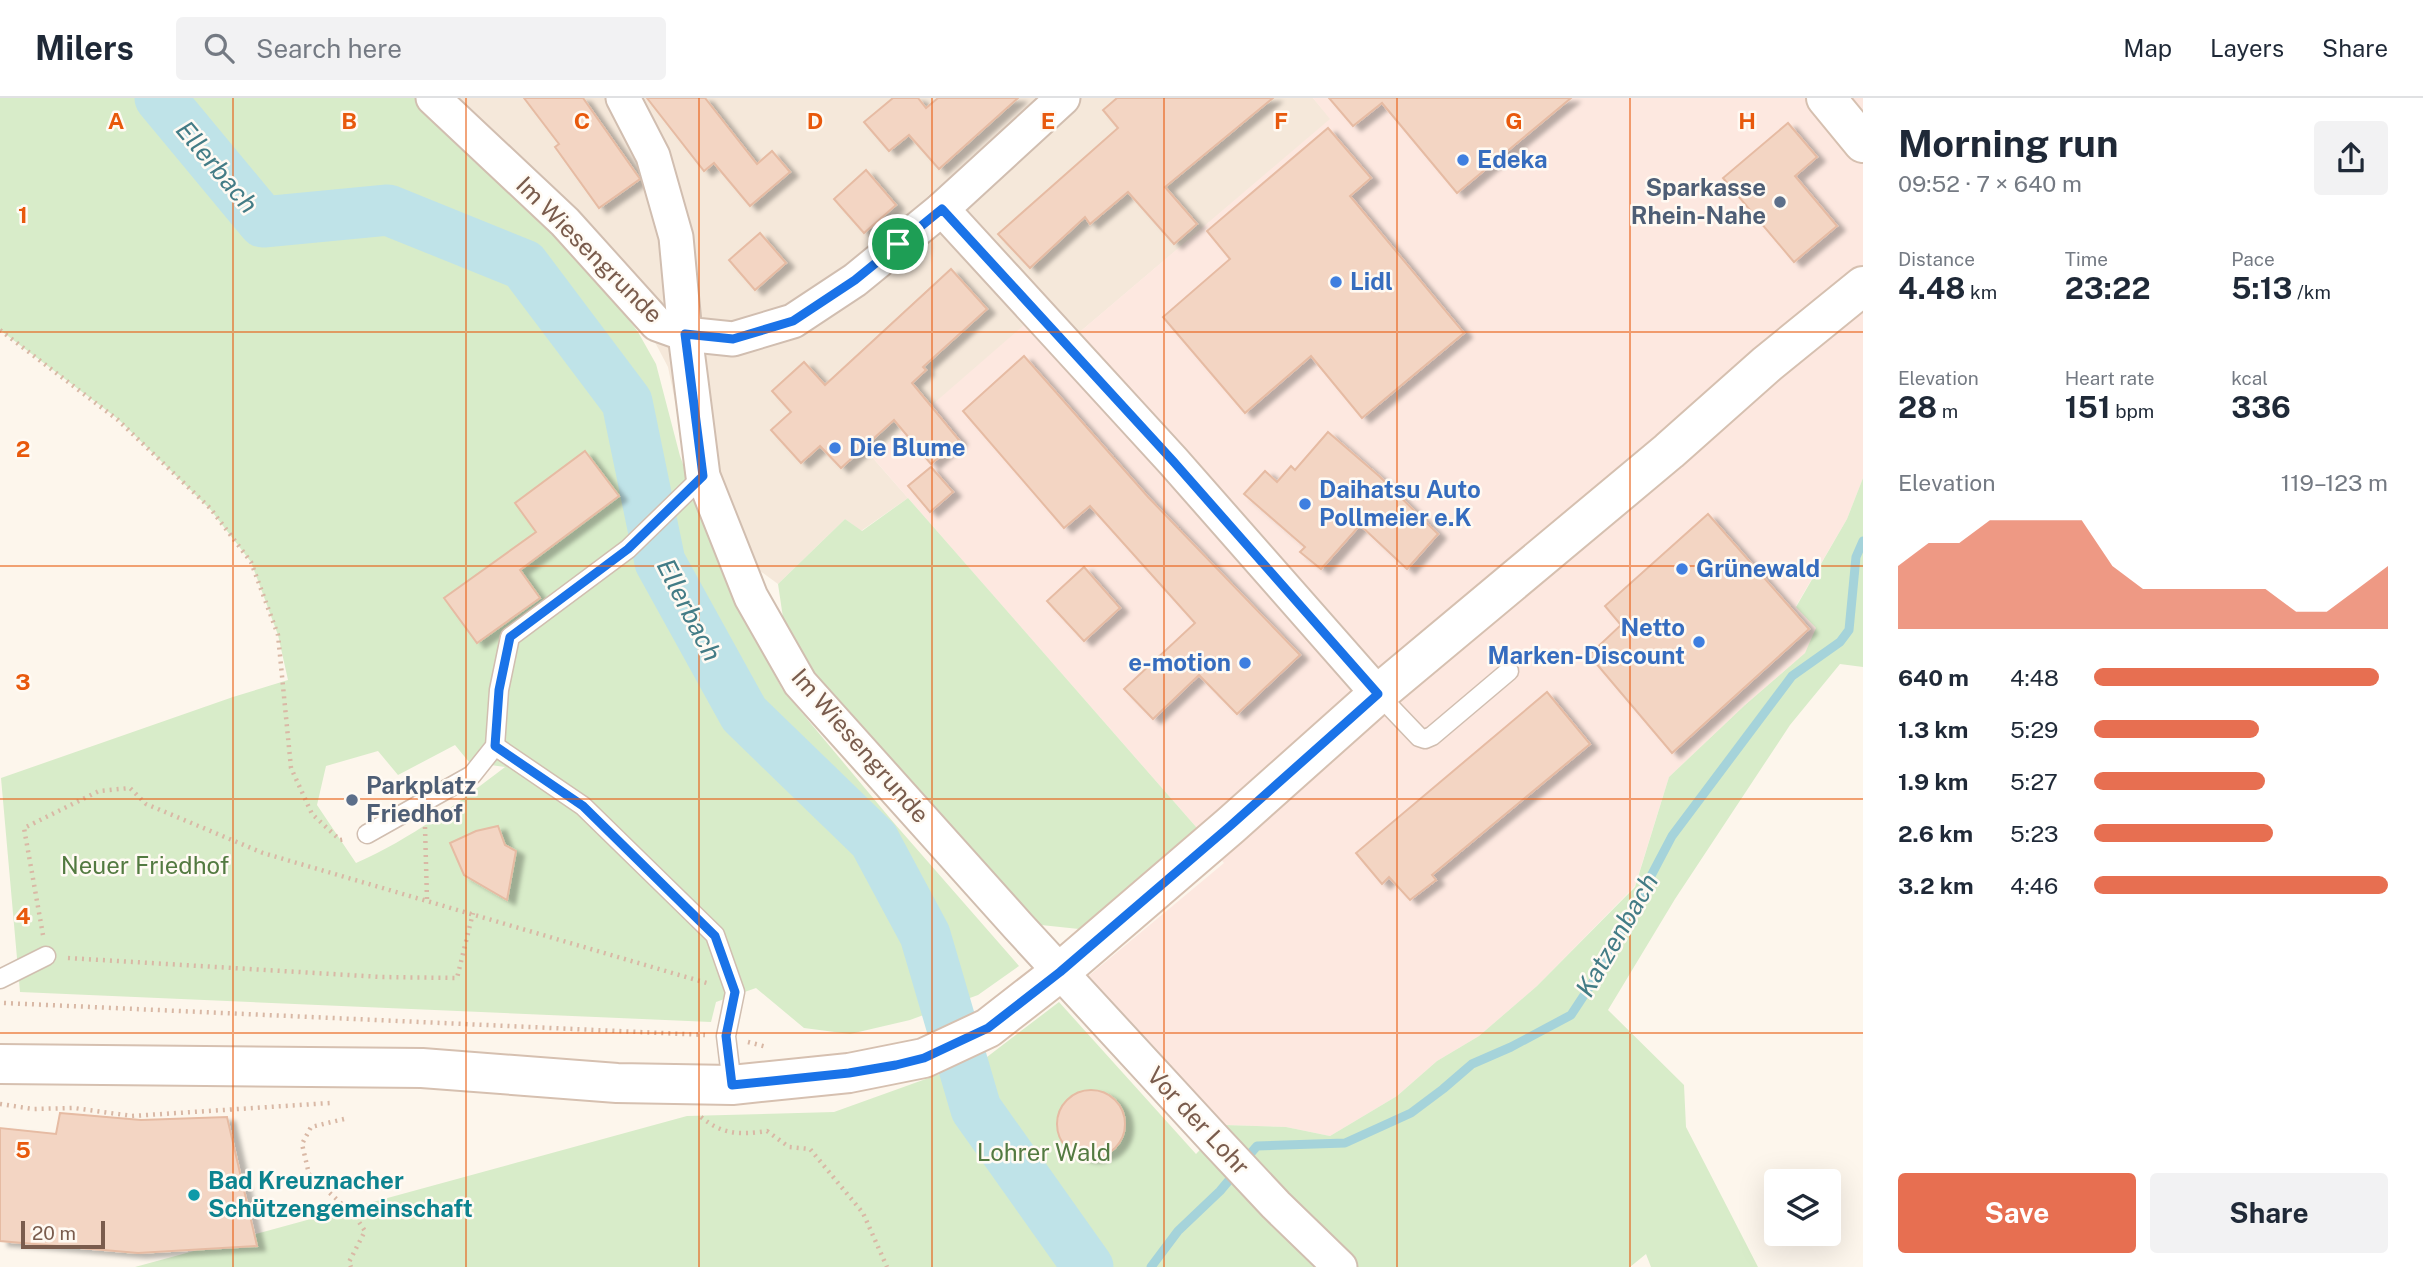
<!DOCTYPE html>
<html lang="en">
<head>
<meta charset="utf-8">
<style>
	body { margin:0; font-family:"Public Sans",sans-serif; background:#f2f2f3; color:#1f2937; height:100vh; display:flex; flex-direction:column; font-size:26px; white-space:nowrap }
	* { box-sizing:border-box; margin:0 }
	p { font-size:23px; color:#747a83 }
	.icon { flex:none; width:38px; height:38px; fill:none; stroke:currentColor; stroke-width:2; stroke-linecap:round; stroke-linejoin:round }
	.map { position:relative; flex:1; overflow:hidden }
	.side { display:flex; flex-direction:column; background:#fff; width:560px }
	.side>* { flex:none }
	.tools { position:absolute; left:1764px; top:1071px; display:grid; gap:14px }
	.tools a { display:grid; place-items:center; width:77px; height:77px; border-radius:7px; background:#fff; box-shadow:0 7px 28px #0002; font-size:35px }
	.scale { position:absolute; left:21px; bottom:18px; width:84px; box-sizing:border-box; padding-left:7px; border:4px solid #7a5c4d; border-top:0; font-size:19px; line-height:24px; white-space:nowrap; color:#7a5c4d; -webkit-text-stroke:5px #fffaf3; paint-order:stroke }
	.pin { position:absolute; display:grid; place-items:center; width:60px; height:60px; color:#fff; margin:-30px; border:4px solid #fff; border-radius:50%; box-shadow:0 2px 7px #0007 }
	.round { display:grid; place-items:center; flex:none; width:74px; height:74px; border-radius:7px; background:#f2f2f3 }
	.head { display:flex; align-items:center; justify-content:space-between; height:119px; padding:0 35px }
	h1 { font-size:38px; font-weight:700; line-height:52px }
	.metrics { display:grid; grid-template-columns:repeat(3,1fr); gap:10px; height:119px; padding:7px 35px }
	.metrics div { display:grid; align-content:center }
	.metrics b { font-size:30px; font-weight:700 }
	.metrics small { font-size:19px; font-weight:400 }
	.metrics p { font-size:19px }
	.chart { height:196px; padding:14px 35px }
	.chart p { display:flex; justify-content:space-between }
	.chart svg { width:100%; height:126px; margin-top:7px; fill:#e76f51; opacity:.7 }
	.primary-button { display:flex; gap:14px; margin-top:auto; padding:14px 35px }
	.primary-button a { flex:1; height:80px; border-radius:7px; background:#e76f51; color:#fff; font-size:28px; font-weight:700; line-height:80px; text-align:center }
	.primary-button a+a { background:#f2f2f3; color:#1f2937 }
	ul { padding:0 35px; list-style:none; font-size:23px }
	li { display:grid; grid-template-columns:112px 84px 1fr; align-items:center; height:52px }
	li i { height:18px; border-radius:9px; background:#e76f51 }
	header { display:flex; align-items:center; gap:42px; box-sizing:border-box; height:98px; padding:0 35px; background:#fff; border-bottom:2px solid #e0e1e3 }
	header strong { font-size:33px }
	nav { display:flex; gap:38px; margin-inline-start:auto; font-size:24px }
	.search { width:490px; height:63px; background:#f2f2f3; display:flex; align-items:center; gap:18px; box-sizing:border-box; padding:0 24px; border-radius:7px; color:#747a83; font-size:26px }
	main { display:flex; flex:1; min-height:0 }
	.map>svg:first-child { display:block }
</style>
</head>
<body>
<header>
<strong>Milers</strong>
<div class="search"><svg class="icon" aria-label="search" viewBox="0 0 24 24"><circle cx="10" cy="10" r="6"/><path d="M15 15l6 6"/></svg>Search here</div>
<nav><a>Map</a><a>Layers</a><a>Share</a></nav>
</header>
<main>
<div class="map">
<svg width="1863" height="1169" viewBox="0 0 1863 1169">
	<defs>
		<filter id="shadow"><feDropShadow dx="8" dy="4.5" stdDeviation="2" flood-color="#0004"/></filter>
	</defs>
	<rect width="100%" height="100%" fill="#fdf6ec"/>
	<path fill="#f5e8da" d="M 419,0 L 1313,0 L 1331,21 L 1074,239 L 872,359 L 908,400 L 861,433 L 845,421 L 778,486 L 723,446 L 684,347 L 668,269 L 647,229 Z"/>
	<path fill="#fde8e0" d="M 1313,0 L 1863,0 L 1863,380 L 1847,421 L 1796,508 L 1817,530 L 1805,555 L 1745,607 L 1669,679 L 1635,788 L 1537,888 L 1479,938 L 1437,963 L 1397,998 L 1330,1038 L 1286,1029 L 1224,1027 L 1085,881 L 1224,765 L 1197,730 L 872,359 L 1047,207 L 1075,238 L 1330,21 Z"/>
	<g fill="#d8ecc9" fill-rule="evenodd">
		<path d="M 0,0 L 419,0 L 508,69 L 474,64 L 518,82 L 599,181 L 638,234 L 656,266 L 680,358 L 727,486 L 782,591 L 894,725 L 1019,868 L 978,897 L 910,922 L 850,936 L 804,930 L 756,890 L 716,904 L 711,924 L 20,894 L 1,680 L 233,599 L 288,582 L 278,537 L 251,464 L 210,411 L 118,321 L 0,232 ZM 455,647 L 469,664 L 505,669 C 456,706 413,740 356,765 L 317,707 L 326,668 L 378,653 L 398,677 Z"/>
		<path d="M 1863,380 L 1863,569 L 1840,566 L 1790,627 L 1675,801 L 1608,912 L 1684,987 L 1686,1029 L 1758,1169 L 1651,1169 L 1646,1156 L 1630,1169 L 135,1169 L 687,1018 L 834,1014 L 987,959 L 1059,904 L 1196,1056 L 1224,1027 L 1286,1029 L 1330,1038 L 1397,998 L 1437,963 L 1479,938 L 1537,888 L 1635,789 L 1669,679 L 1745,607 L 1805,555 L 1816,530 L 1796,509 L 1847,421 Z"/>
		<path d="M 908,400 L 1197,730 L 1079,831 L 1041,827 L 820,585 L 785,533 L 778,486 L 845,421 L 862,433 Z"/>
	</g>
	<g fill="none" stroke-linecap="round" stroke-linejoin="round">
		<g stroke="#a5d3da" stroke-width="9">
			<path d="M 1244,1063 L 1257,1048 L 1345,1045 L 1411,1015 L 1443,991 L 1472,966 L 1511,949 L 1571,917 L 1604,867 L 1672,738 L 1792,578 L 1840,544 L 1849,532 L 1856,459 L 1863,443"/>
			<path d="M 1151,1169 L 1178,1133 L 1220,1093 L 1236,1074"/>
		</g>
		<path stroke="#bfe3e8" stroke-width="51" d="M 160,0 L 263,124 L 388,112 L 524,167 L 627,304 L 660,464 L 744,616 L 874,742 L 925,837 L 976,1011 L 1088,1169"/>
	</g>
	<g fill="#f3d5c3" stroke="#e6bba3" stroke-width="2" filter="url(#shadow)">
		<path d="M 524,0 L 583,0 L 640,81 L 599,110 L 555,49 L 559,46 Z"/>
		<path d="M 647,0 L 705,0 L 757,66 L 772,53 L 790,74 L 750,108 L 714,65 L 704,73 Z"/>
		<path d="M 893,0 L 918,0 L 926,10 L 938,0 L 1018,0 L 939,71 L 909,37 L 889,53 L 864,24 Z"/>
		<path d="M 1117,0 L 1273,0 L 1165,89 L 1197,126 L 1174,146 L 1128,94 L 1090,126 L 1085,119 L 1030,170 L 998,136 L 1118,30 L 1103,12 Z"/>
		<path d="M 1329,0 L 1571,0 L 1457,95 L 1382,5 L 1353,28 Z"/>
		<path d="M 1788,25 L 1817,59 L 1795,78 L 1837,128 L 1794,164 L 1723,80 Z"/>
		<path d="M 1328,30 L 1371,80 L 1350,98 L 1464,235 L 1362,320 L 1311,258 L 1245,315 L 1163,219 L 1230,161 L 1207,133 Z"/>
		<path d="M 866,72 L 896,107 L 864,135 L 834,101 Z"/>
		<path d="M 760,135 L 786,165 L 755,192 L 729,162 Z"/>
		<path d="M 951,171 L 987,211 L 923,269 L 926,272 L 912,285 L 959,342 L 931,366 L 894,322 L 841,370 L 820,348 L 801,365 L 771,332 L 791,314 L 772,293 L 804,264 L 825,287 Z"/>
		<path d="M 1024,258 L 1148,399 L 1300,557 L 1237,616 L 1199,577 L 1153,621 L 1124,591 L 1195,525 L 1090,408 L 1064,430 L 963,313 Z"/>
		<path d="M 1328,334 L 1379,378 L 1438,436 L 1407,471 L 1360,427 L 1321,471 L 1300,454 L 1305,449 L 1244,396 L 1265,373 L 1277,384 L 1291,368 L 1295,372 Z"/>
		<path d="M 585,353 L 619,398 L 520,472 L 540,500 L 477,545 L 444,500 L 536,434 L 515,405 Z"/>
		<path d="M 931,369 L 953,394 L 930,414 L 908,388 Z"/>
		<path d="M 1708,416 L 1809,531 L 1672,655 L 1589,557 L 1621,527 L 1605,508 Z"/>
		<path d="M 1084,469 L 1120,510 L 1084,543 L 1047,503 Z"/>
		<path d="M 1547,594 L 1590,646 L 1432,777 L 1436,782 L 1410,802 L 1389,779 L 1382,786 L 1356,755 Z"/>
		<path d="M 498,728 L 505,747 L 516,753 L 507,802 L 464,777 L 450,745 L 476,733 Z"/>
		<circle cx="1091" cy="1026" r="34"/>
		<path d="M 60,1015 L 141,1022 L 227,1019 L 257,1148 L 138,1155 L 0,1143 L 0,1030 L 56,1036 Z"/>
	</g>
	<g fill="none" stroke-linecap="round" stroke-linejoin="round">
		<g stroke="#d1beb0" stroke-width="21">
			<g id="lane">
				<path d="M 1378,596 L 1419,639 L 1425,641 L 1432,638 L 1509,573"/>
				<path d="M 495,648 L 583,708 L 715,837 L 735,894 L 726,938 L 732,987"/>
				<path d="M 367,736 L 472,677 L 495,648 L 499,592 L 510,539 L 628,451 L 703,378"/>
				<path d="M 0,881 L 46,858"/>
			</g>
		</g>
		<g stroke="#d1beb0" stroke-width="37">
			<g id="street">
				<path d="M 433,0 L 565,124 L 657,226 L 685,236 L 703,378 L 751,499 L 800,585 L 1018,828 L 1216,1043 L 1276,1107 L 1340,1169"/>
				<path d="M 623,0 L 653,58 L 676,139 L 685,236 L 733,241 L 793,223 L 855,182 L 942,111 L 1063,0"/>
				<path d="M 942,111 L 1173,363 L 1378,596"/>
			</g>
		</g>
		<g stroke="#d6c0b0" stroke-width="42">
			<g id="secondary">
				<path d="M 1826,0 L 1863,45"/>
				<path d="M 0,966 L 422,970 L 617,985 L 732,987 L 849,975 L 924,960 L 988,930 L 1060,874 L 1230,728 L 1378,596 L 1669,353 L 1767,266 L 1863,188"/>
			</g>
		</g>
		<g stroke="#d9b8a5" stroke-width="4.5" stroke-dasharray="2 5" stroke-linecap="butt">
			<path d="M 0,232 L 118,322 L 210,410 L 251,464 L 278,537 L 291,670 L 312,716 L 340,742 L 346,741"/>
			<path d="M 425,729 L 427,802"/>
			<path d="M 43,837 L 24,730 L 99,693 L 130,690 L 146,706 L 263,755 L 710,886"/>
			<path d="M 68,860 L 381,879 L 457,880 L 473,815"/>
			<path d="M 4,905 L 705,937"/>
			<path d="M 748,944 L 767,949"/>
			<path d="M 0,1006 L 33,1011 L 74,1010 L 132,1018 L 330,1005"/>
			<path d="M 701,1019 C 723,1037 740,1037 767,1033 L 789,1049 L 810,1051 L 863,1115 L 887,1169"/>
			<path d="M 344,1021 L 311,1029 L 302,1046 L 309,1076 L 355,1118 L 365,1133 L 349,1164 L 351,1169"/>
		</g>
		<use href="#lane" stroke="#fff" stroke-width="18"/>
		<use href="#street" stroke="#fff" stroke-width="33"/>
		<use href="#secondary" stroke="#fff" stroke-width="38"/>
	</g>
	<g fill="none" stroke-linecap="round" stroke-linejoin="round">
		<g stroke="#fff" stroke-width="14">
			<path id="route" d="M 942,111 L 1173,363 L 1378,596 L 1230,728 L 1060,874 L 988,930 L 924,960 L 896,967 L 849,975 L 732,987 L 726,938 L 735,894 L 715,838 L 583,708 L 495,648 L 499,592 L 510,539 L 628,451 L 703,378 L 685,236 L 733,241 L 793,223 L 855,182 Z"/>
		</g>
		<use href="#route" stroke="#1a73e8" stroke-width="9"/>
	</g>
	<path fill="none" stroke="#e8590c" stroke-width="2" stroke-opacity="0.55" d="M 233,0 L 233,1169M 466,0 L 466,1169M 699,0 L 699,1169M 932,0 L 932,1169M 1164,0 L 1164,1169M 1397,0 L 1397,1169M 1630,0 L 1630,1169M 0,234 L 1863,234M 0,468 L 1863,468M 0,701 L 1863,701M 0,935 L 1863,935"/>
	<g fill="#3f7fe0" stroke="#fffaf3" stroke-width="2.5">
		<circle cx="1463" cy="62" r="7"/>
		<circle cx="1336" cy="184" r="7"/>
		<circle cx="835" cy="350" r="7"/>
		<circle cx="1305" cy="406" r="7"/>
		<circle cx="1682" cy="471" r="7"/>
		<circle cx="1699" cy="544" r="7"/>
		<circle cx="1245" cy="565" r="7"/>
	</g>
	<g fill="#5c6f8a" stroke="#fffaf3" stroke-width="2.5">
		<circle cx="1780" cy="104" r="7"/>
		<circle cx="352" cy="702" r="7"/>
	</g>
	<circle fill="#0f9aa8" stroke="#fffaf3" stroke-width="2.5" cx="194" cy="1097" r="7"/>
	<g text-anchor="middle" stroke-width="5" stroke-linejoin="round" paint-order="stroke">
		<g font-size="24" font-weight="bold" fill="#366cbe" stroke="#fffaf3" text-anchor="start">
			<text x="1477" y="70">Edeka</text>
			<text x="1350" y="192">Lidl</text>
			<text x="849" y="358">Die Blume</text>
			<text x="1319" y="400">Daihatsu Auto<tspan x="1319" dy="28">Pollmeier e.K</tspan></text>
			<text x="1696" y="479">Grünewald</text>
			<text x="1685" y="538" text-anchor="end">Netto<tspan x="1685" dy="28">Marken-Discount</tspan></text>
			<text x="1231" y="573" text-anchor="end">e-motion</text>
		</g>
		<g font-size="24" font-weight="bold" fill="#4e5e75" stroke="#fffaf3" text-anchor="end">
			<text x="1766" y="98">Sparkasse<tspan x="1766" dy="28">Rhein-Nahe</tspan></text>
			<text x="366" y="696" text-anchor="start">Parkplatz<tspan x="366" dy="28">Friedhof</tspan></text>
		</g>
		<g font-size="24" fill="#7a5c4d" stroke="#fffaf3">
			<text transform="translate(589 152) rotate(45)" y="8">Im Wiesengrunde</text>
			<text transform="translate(860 648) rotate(49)" y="8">Im Wiesengrunde</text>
			<text transform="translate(1198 1023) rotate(47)" y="8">Vor der Lohr</text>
		</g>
		<g font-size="24" fill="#537a41" stroke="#fffaf3">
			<text x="145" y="776">Neuer Friedhof</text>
			<text x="1044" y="1063">Lohrer Wald</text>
		</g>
		<g font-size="24" font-weight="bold" fill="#0d838f" stroke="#fffaf3" text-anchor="start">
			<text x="208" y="1091">Bad Kreuznacher<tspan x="208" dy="28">Schützengemeinschaft</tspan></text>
		</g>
		<g font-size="26" font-style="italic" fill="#437c86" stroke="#fffaf3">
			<text transform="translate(217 69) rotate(50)" y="9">Ellerbach</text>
			<text transform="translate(689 512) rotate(63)" y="9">Ellerbach</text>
			<text transform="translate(1617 837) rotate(-60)" y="9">Katzenbach</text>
		</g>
	</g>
	<g font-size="23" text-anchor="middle" font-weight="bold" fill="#e8590c" stroke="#fffaf3" stroke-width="5" stroke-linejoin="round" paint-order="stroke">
		<text x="116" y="31">A</text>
		<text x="349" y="31">B</text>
		<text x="582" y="31">C</text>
		<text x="815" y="31">D</text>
		<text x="1048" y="31">E</text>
		<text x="1281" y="31">F</text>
		<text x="1514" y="31">G</text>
		<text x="1747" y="31">H</text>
		<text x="23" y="125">1</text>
		<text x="23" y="359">2</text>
		<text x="23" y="592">3</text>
		<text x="23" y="826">4</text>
		<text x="23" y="1060">5</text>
	</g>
</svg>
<div class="tools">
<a><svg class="icon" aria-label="layers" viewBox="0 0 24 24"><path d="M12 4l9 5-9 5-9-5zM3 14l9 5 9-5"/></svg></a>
</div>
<div class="scale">20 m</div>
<div class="pin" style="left:898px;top:146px;background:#1e9e55"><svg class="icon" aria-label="arrive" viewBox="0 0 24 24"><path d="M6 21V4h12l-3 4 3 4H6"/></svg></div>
</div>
<section class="side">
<div class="head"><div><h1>Morning run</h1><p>09:52 · 7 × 640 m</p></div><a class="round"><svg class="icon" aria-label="share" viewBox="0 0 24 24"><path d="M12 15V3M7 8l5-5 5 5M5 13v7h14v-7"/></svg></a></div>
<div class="metrics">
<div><p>Distance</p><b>4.48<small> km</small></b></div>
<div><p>Time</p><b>23:22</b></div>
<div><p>Pace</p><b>5:13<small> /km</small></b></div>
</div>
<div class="metrics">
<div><p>Elevation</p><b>28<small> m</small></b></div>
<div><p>Heart rate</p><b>151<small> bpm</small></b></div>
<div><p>kcal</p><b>336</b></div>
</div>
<div class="chart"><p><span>Elevation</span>119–123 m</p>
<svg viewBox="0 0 160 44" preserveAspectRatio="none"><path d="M0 44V22L10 14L20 14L30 6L40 6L50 6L60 6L70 22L80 30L90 30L100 30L110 30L120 30L130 38L140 38L150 30L160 22V44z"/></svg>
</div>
<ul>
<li><b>640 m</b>4:48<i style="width:97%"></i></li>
<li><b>1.3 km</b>5:29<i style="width:56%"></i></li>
<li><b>1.9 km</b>5:27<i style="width:58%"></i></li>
<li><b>2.6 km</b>5:23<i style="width:61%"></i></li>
<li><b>3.2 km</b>4:46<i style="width:100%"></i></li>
</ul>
<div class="primary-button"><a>Save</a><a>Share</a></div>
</section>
</main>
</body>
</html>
